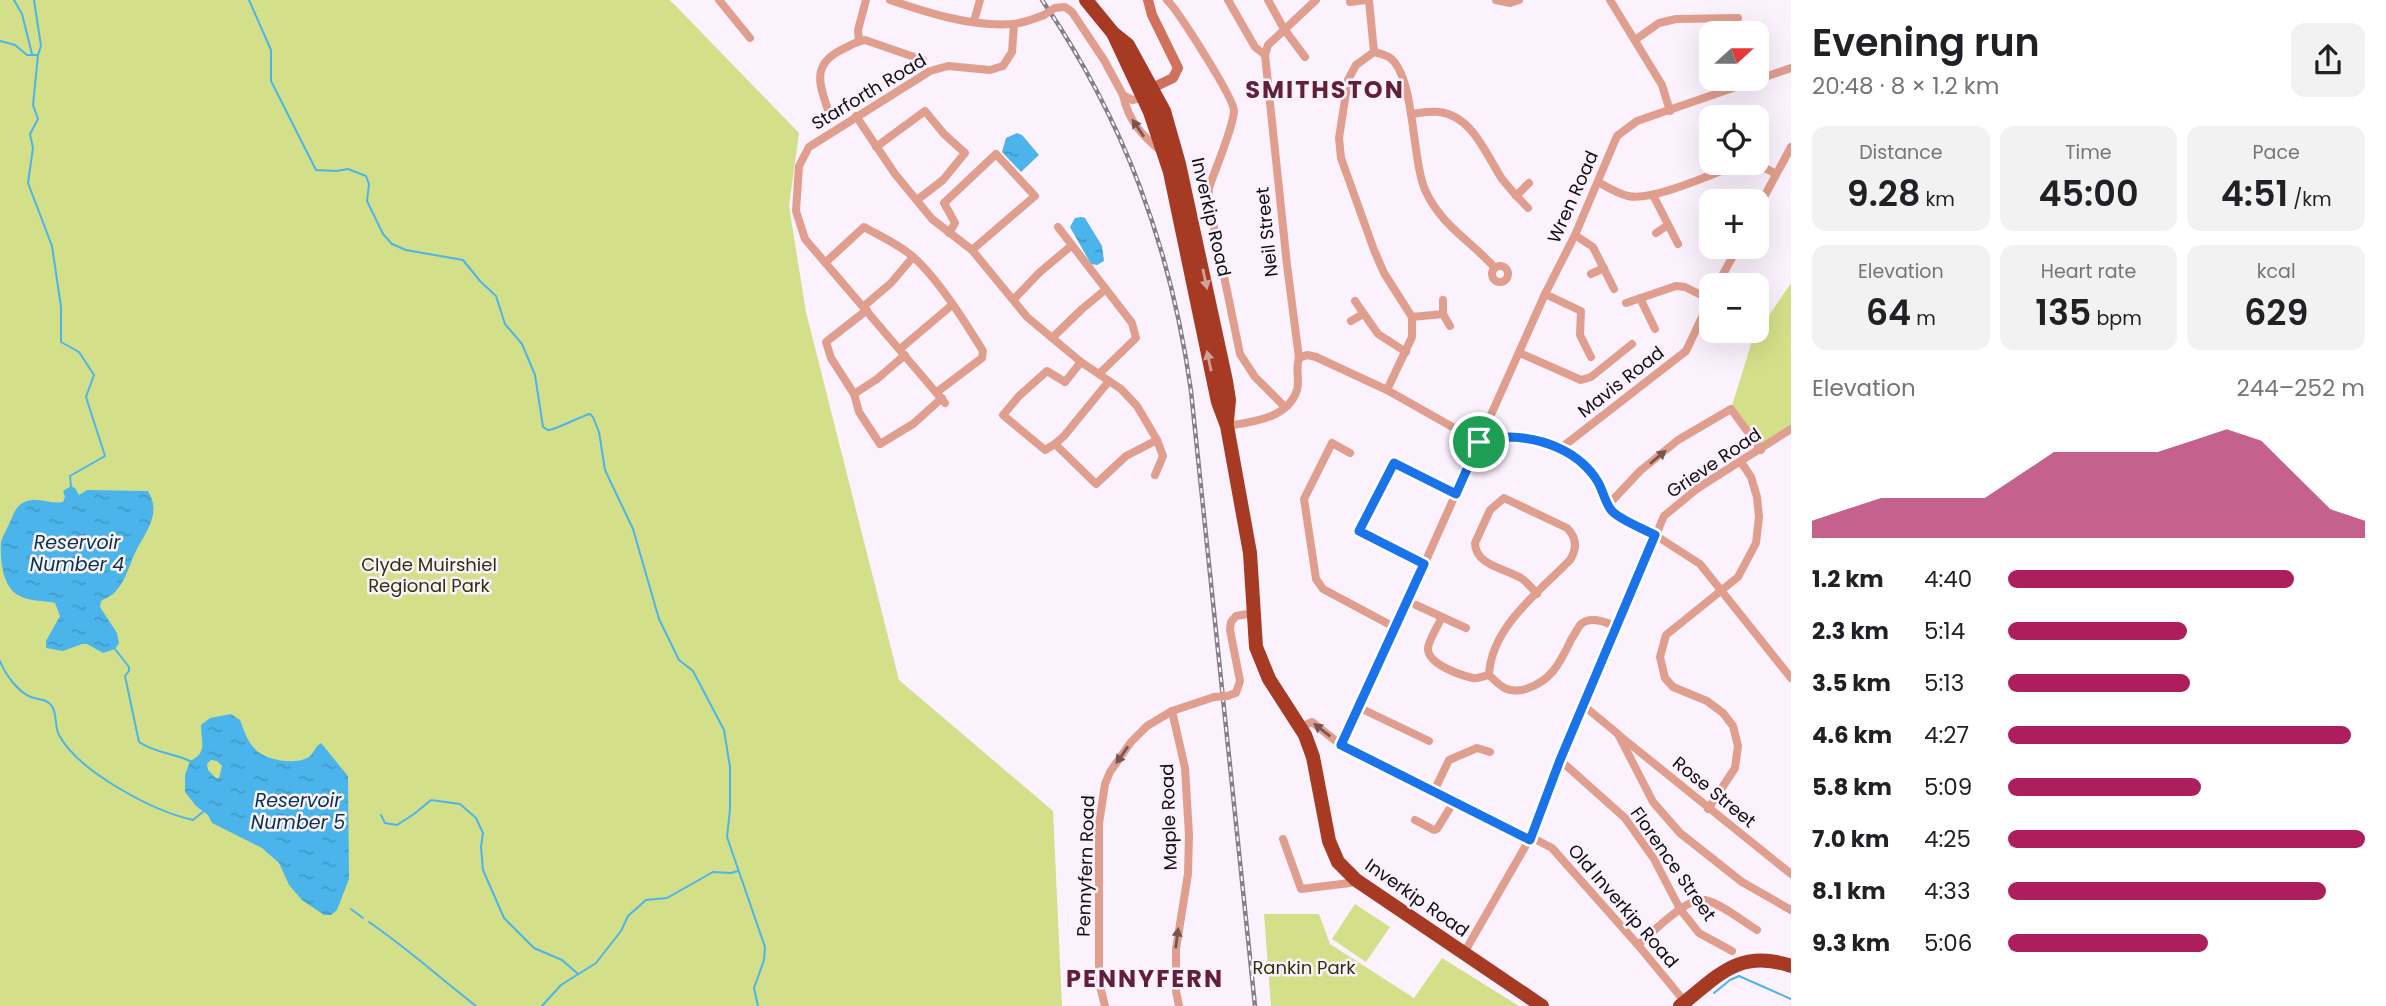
<!DOCTYPE html>
<html lang="en">
<head>
<meta charset="utf-8">
<style>
	body { margin:0; font-family:Poppins,sans-serif; background:#f2f2f2; color:#202124; height:100vh; display:flex; flex-direction:column; font-size:26px; white-space:nowrap }
	* { box-sizing:border-box; margin:0 }
	p { font-size:23px; color:#757577 }
	.icon { flex:none; width:38px; height:38px; fill:none; stroke:currentColor; stroke-width:2; stroke-linecap:round; stroke-linejoin:round }
	.map { position:relative; flex:1; overflow:hidden }
	.sheet { display:flex; flex-direction:column; background:#fff; width:595px }
	.sheet>* { flex:none }
	.needle { width:46px; rotate:69deg }
	.buttons { position:absolute; left:1699px; top:21px; display:grid; gap:14px }
	.buttons a { display:grid; place-items:center; width:70px; height:70px; border-radius:14px; background:#fff; box-shadow:0 7px 28px #0002; font-size:35px }
	.pin { position:absolute; display:grid; place-items:center; width:60px; height:60px; color:#fff; margin:-30px; border:4px solid #fff; border-radius:50%; box-shadow:0 2px 7px #0007 }
	.round { display:grid; place-items:center; flex:none; width:74px; height:74px; border-radius:14px; background:#f2f2f2 }
	.head { display:flex; align-items:center; justify-content:space-between; height:119px; padding:0 21px }
	h1 { font-size:38px; font-weight:600; line-height:52px }
	.figures { display:grid; grid-template-columns:repeat(3,1fr); gap:10px; height:119px; padding:7px 21px }
	.figures div { display:grid; align-content:center; border-radius:14px; background:#f2f2f2; text-align:center }
	.figures b { font-size:35px; font-weight:600 }
	.figures small { font-size:19px; font-weight:400 }
	.figures p { font-size:19px }
	.chart { height:196px; padding:14px 21px }
	.chart p { display:flex; justify-content:space-between }
	.chart svg { width:100%; height:126px; margin-top:7px; fill:#ac1f5c; opacity:.7 }
	ul { padding:0 21px; list-style:none; font-size:23px }
	li { display:grid; grid-template-columns:112px 84px 1fr; align-items:center; height:52px }
	li i { height:18px; border-radius:9px; background:#ac1f5c }
	main { display:flex; flex:1; min-height:0 }
	.map>svg:first-child { display:block }
</style>
</head>
<body>
<main>
<div class="map">
<svg width="1791" height="1006" viewBox="0 0 1791 1006">
	<defs>
		<pattern id="water-ripples" width="26" height="14" patternUnits="userSpaceOnUse" patternTransform="scale(1.75)"><rect width="26" height="14" fill="#4bb4ea"/><path d="M2 4q2-2 4 0t4 0M15 11q2-2 4 0t4 0" fill="none" stroke="#409ac8"/></pattern>
	</defs>
	<rect width="100%" height="100%" fill="#fbf2fe"/>
	<g fill="#d4e089">
		<path d="M 0,0 L 669,0 L 673,3 L 799,133 L 789,206 L 806,312 L 899,680 L 1053,811 L 1062,1006 L 0,1006 Z"/>
		<path d="M 1791,283 L 1791,430 L 1761,450 L 1731,409 L 1752,341 Z"/>
		<path d="M 1355,904 L 1390,927 L 1366,962 L 1332,939 Z"/>
		<path d="M 1264,914 L 1319,914 L 1330,944 L 1414,998 L 1442,958 L 1519,1006 L 1271,1006 Z"/>
	</g>
	<g fill="url(#water-ripples)" fill-rule="evenodd">
		<path d="M 1017,133 L 1022,135 L 1039,155 L 1021,172 L 1002,152 L 1006,138 Z"/>
		<path d="M 1081,217 L 1085,218 L 1102,246 L 1104,261 L 1097,265 L 1091,264 L 1070,227 L 1075,218 Z"/>
		<path d="M 71,486 L 75,488 L 79,495 L 87,490 L 148,491 C 161,512 148,529 138,547 C 130,561 127,580 115,592 C 112,596 105,598 101,601 L 100,607 L 117,633 L 119,643 L 115,649 L 103,653 L 87,644 L 82,644 L 63,651 L 46,648 L 46,641 L 60,616 L 55,603 C 43,600 29,602 18,595 C 2,586 0,558 1,542 C 3,535 7,529 10,522 C 13,516 15,508 21,504 C 35,494 49,505 63,502 L 65,497 L 63,491 Z"/>
		<path d="M 231,714 L 240,720 C 244,730 247,741 255,749 C 264,760 294,765 307,758 C 314,755 314,747 321,743 L 348,776 L 349,879 L 337,910 L 331,915 L 324,915 L 302,900 L 289,885 L 279,863 L 262,848 L 212,823 L 208,815 L 196,806 L 185,792 L 185,775 L 190,761 C 208,753 201,742 201,725 L 210,718 ZM 211,760 L 217,761 L 222,766 L 219,778 L 216,778 L 208,770 L 207,764 Z"/>
	</g>
	<g fill="none" stroke-linecap="round" stroke-linejoin="round">
		<g stroke="#4bb4ea" stroke-width="2">
			<path d="M 14,0 L 22,14 L 32,54"/>
			<path d="M 249,0 L 271,50 L 271,81 L 316,170 L 336,171 L 348,169 L 366,176 L 369,184 L 367,201 L 383,234 L 392,244 L 406,250 L 463,260 L 480,281 L 496,296 L 505,324 L 522,344 L 535,375 L 543,427 C 545,428 546,429 548,430 C 553,431 581,416 590,414 L 593,417 L 599,432 L 605,470 L 633,529 L 659,619 L 679,660 L 693,671 L 724,730 L 730,767 L 730,809 L 727,837 L 765,947 L 764,960 L 754,988 L 758,1006"/>
			<path d="M 0,41 L 15,45 L 27,55 L 38,55 L 41,46 L 34,0"/>
			<path d="M 38,55 L 33,105 L 38,119 L 30,134 L 33,148 L 28,183 L 52,246 L 61,307 L 61,342 L 79,352 L 94,375 L 86,397 L 105,456 L 70,476 L 71,486"/>
			<path d="M 115,649 L 129,667 L 129,671 L 125,676 L 139,742 C 155,753 173,753 190,761"/>
			<path d="M 0,661 C 5,674 18,692 31,697 C 38,700 46,698 51,705 C 58,713 54,726 59,735 C 79,772 153,811 193,820 L 204,811"/>
			<path d="M 381,815 L 385,823 L 397,825 L 414,814 L 431,800 L 460,804 L 476,818 L 483,833 L 481,847 L 483,870 L 504,918 L 534,948 L 562,960 L 577,973"/>
			<path d="M 351,909 L 363,918"/>
			<path d="M 369,922 C 407,948 440,978 476,1006"/>
			<path d="M 1714,993 L 1730,980 L 1739,976 L 1791,999"/>
			<path d="M 542,1006 L 561,985 L 596,963 L 621,931 L 628,916 L 646,900 L 667,898 L 713,872 L 731,873 L 738,871"/>
		</g>
		<g stroke="#e09e8e" stroke-width="8">
			<path d="M 719,0 L 750,38"/>
			<path d="M 890,0 C 928,13 972,27 1013,24 C 1023,23 1034,19 1044,15"/>
			<path d="M 1167,0 C 1178,11 1234,98 1234,111 C 1233,129 1215,169 1209,188 L 1208,198 L 1240,354 L 1255,377 L 1285,407"/>
			<path d="M 1268,0 L 1284,29 L 1305,57"/>
			<path d="M 1369,0 L 1374,52"/>
			<path d="M 1496,0 L 1510,3 L 1519,0"/>
			<path d="M 1610,0 L 1662,85 L 1670,111"/>
			<path d="M 1350,2 L 1366,0"/>
			<path d="M 1055,8 L 1065,7 L 1072,12 L 1104,60 L 1123,95 L 1132,100 L 1137,99 L 1142,93"/>
			<path d="M 974,21 L 980,0"/>
			<path d="M 1635,40 L 1659,23 L 1676,19 L 1738,18"/>
			<path d="M 859,41 L 858,30 L 866,0"/>
			<path d="M 1265,55 L 1268,45 L 1316,0"/>
			<path d="M 1123,95 C 1128,120 1142,136 1161,151"/>
			<path d="M 829,113 C 821,88 810,67 839,51 C 848,47 856,41 865,40 L 923,60"/>
			<path d="M 1411,114 C 1420,113 1431,111 1439,112 C 1473,116 1486,155 1502,179 C 1510,189 1519,199 1528,208"/>
			<path d="M 856,116 L 895,174 L 932,219 L 972,250 L 1027,317 L 1081,362 L 1121,389 L 1137,406 L 1157,440 L 1163,456 L 1155,475"/>
			<path d="M 876,147 L 925,111 L 944,134 L 965,153 L 943,180 L 917,200"/>
			<path d="M 1756,163 L 1776,174"/>
			<path d="M 1598,182 C 1607,187 1618,194 1628,196 C 1653,202 1716,172 1742,163"/>
			<path d="M 1653,195 L 1678,244"/>
			<path d="M 1516,196 L 1529,183"/>
			<path d="M 1757,210 L 1791,147"/>
			<path d="M 1058,227 L 1132,323 L 1136,338 L 1099,374"/>
			<path d="M 949,233 L 955,223 L 944,203 L 996,154 L 1035,196 L 972,250"/>
			<path d="M 1656,233 L 1668,225"/>
			<path d="M 1575,235 L 1593,247 L 1614,289"/>
			<path d="M 826,262 L 864,227 C 880,236 896,243 911,255 C 937,277 965,322 983,351 L 982,358 L 937,392"/>
			<circle cx="1500" cy="274" r="8"/>
			<path d="M 1591,274 L 1604,268"/>
			<path d="M 1717,285 L 1738,247"/>
			<path d="M 1545,294 L 1581,311 L 1580,335 L 1591,357"/>
			<path d="M 1640,298 L 1655,329"/>
			<path d="M 1014,299 L 1040,272 L 1071,246"/>
			<path d="M 1443,300 L 1443,314 L 1450,326"/>
			<path d="M 1355,301 L 1378,334 L 1406,352"/>
			<path d="M 1626,303 L 1676,286 L 1685,287 L 1709,299"/>
			<path d="M 864,306 L 891,283 L 913,257"/>
			<path d="M 867,310 L 826,342 L 831,358 L 854,394 L 859,412 L 880,444 L 913,424 L 942,398"/>
			<path d="M 1412,317 L 1443,314"/>
			<path d="M 1351,321 L 1363,314"/>
			<path d="M 1052,338 L 1082,309 L 1105,290"/>
			<path d="M 900,349 L 952,305"/>
			<path d="M 1520,353 L 1581,380 L 1591,377 L 1632,344"/>
			<path d="M 1299,358 L 1307,355 L 1316,357 L 1387,390 L 1479,442"/>
			<path d="M 1081,362 L 1065,382 L 1047,371 L 1019,396 L 1003,415 L 1045,450 L 1055,444 L 1096,484 L 1126,456 L 1157,440"/>
			<path d="M 1387,390 L 1412,337 L 1412,317 L 1384,273 L 1374,250 L 1341,158 L 1339,138 L 1348,80 L 1356,65 L 1374,52 C 1379,53 1385,55 1389,57 C 1416,76 1411,161 1426,192 C 1442,226 1471,241 1495,268"/>
			<path d="M 854,394 L 877,379 L 905,355"/>
			<path d="M 945,403 L 805,239 L 796,211 L 799,166 L 809,147 L 930,71 L 948,66 L 990,70 L 1003,66 L 1012,52 L 1014,24"/>
			<path d="M 1227,426 C 1251,422 1288,419 1297,390 C 1300,379 1295,369 1299,358 L 1287,265 L 1265,55 L 1255,47 L 1228,0"/>
			<path d="M 1479,442 L 1510,437 L 1529,438 L 1561,448 L 1585,465 L 1596,479 L 1612,511 L 1655,535 L 1700,564 L 1791,678"/>
			<path d="M 1055,444 L 1064,436 L 1109,381"/>
			<path d="M 1561,448 L 1686,351 L 1712,296"/>
			<path d="M 1350,453 L 1332,443 L 1304,499 L 1316,579 L 1323,589 L 1396,628"/>
			<path d="M 1609,504 L 1640,471 L 1678,440 L 1731,409 L 1761,450"/>
			<path d="M 1424,564 L 1358,532 L 1394,463 L 1456,494"/>
			<path d="M 1537,594 C 1532,588 1527,582 1521,578 C 1506,569 1475,565 1475,543 L 1490,510 L 1504,498 L 1567,528 C 1577,538 1577,549 1570,560 C 1539,592 1491,627 1489,675 C 1501,687 1508,694 1526,689 C 1553,680 1560,662 1572,638 C 1575,634 1578,627 1581,624 C 1591,615 1607,623 1618,627"/>
			<path d="M 1416,605 L 1466,628"/>
			<path d="M 1442,617 C 1438,626 1429,639 1428,648 C 1427,664 1460,675 1473,678 C 1478,679 1483,676 1489,675"/>
			<path d="M 1227,696 L 1236,693 L 1240,681 L 1230,630 L 1231,622 L 1236,616 L 1254,613"/>
			<path d="M 1583,705 L 1618,734 L 1653,802 L 1680,833 L 1742,882 L 1791,910"/>
			<path d="M 1360,708 L 1429,741"/>
			<path d="M 1172,711 L 1185,768 L 1189,835 L 1188,874 L 1176,949 L 1176,991 L 1179,1006"/>
			<path d="M 1301,727 L 1312,722 L 1341,745 L 1529,840"/>
			<path d="M 1620,736 L 1791,874"/>
			<path d="M 1341,745 L 1360,708 L 1545,294 L 1575,235 L 1617,136 L 1637,121 L 1791,68"/>
			<path d="M 1560,760 L 1625,818 L 1654,859 L 1680,909 L 1699,933 L 1732,951"/>
			<path d="M 1433,793 L 1449,760 L 1477,748 L 1490,752"/>
			<path d="M 1708,809 L 1735,768 L 1738,746 L 1733,726 L 1723,713 L 1707,701 L 1673,687 L 1665,678 L 1660,657 L 1666,635 L 1738,577 L 1756,543 L 1759,517 L 1757,497 L 1751,477 L 1741,462"/>
			<path d="M 1415,820 L 1434,830 L 1437,829 L 1453,803"/>
			<path d="M 1531,837 L 1552,848 L 1638,945 L 1685,1002"/>
			<path d="M 1283,839 L 1301,889 L 1350,883 L 1356,880"/>
			<path d="M 1638,945 C 1652,933 1686,897 1705,900 C 1720,903 1744,922 1757,930"/>
			<path d="M 1464,953 L 1529,840 L 1583,705 L 1664,516 L 1698,488 L 1791,429"/>
			<path d="M 1105,1006 L 1099,982 L 1099,824 L 1105,784 L 1110,772 L 1131,742 L 1147,726 L 1172,711 L 1214,697"/>
		</g>
		<path stroke="#d0715b" stroke-width="10" d="M 1148,90 L 1173,78 L 1178,68 L 1152,15 L 1148,0"/>
		<g stroke="#a63a22" stroke-width="14">
			<path d="M 1086,0 L 1113,33 L 1128,45 L 1164,111 L 1179,164 L 1226,381 L 1229,400 L 1227,421"/>
			<path d="M 1113,33 L 1150,112 L 1170,172 L 1218,402 L 1227,426 L 1250,553 L 1256,647 L 1269,679 L 1305,735 L 1313,757 L 1329,841 L 1338,862 L 1356,880 L 1542,1006"/>
			<path d="M 1680,1006 C 1718,976 1739,948 1791,966"/>
		</g>
		<g stroke="#857f87" stroke-width="4.5">
			<path id="rail" d="M 1042,0 C 1124,120 1171,247 1191,391 L 1255,1006"/>
		</g>
		<use href="#rail" stroke="#fbf2fe" stroke-width="2" stroke-dasharray="5" stroke-linecap="butt"/>
		<g stroke="#e09e8e" stroke-width="8">
			<path d="M 1044,15 L 1055,8"/>
			<path d="M 1214,697 L 1227,696"/>
		</g>
	</g>
	<defs><path id="oneway-solid" d="M-6-.8H1V-3.2L6.5 0L1 3.2V.8H-6Z" transform="scale(1.75)"/></defs>
	<g fill="#785650">
		<use href="#oneway-solid" transform="translate(1138 128) rotate(-124)"/>
		<use href="#oneway-solid" transform="translate(1658 457) rotate(-40)"/>
		<use href="#oneway-solid" transform="translate(1322 730) rotate(-142)"/>
		<use href="#oneway-solid" transform="translate(1122 755) rotate(125)"/>
		<use href="#oneway-solid" transform="translate(1177 938) rotate(-83)"/>
	</g>
	<g fill="#d59f9b">
		<use href="#oneway-solid" transform="translate(1205 279) rotate(78)"/>
		<use href="#oneway-solid" transform="translate(1209 361) rotate(-102)"/>
	</g>
	<g fill="none" stroke-linecap="round" stroke-linejoin="round">
		<g stroke="#fff" stroke-width="14">
			<path id="route" d="M 1510,437 C 1544,438 1580,452 1598,482 C 1603,491 1606,505 1612,511 C 1620,520 1644,529 1655,535 L 1560,760 L 1530,840 L 1341,745 L 1424,564 L 1359,531 L 1394,463 L 1456,494 L 1479,442 Z"/>
		</g>
		<use href="#route" stroke="#1a73e8" stroke-width="9"/>
	</g>
	<g text-anchor="middle" stroke-width="5" stroke-linejoin="round" paint-order="stroke">
		<g font-size="18" fill="#100e11" stroke="#fbf2fe">
			<text transform="translate(869 92) rotate(-31)" y="6">Starforth Road</text>
			<text transform="translate(1573 197) rotate(-66)" y="6">Wren Road</text>
			<text transform="translate(1211 217) rotate(77)" y="6">Inverkip Road</text>
			<text transform="translate(1267 232) rotate(-96)" y="6">Neil Street</text>
			<text transform="translate(1621 382) rotate(-38)" y="6">Mavis Road</text>
			<text transform="translate(1714 463) rotate(-34)" y="6">Grieve Road</text>
			<text transform="translate(1714 792) rotate(39)" y="6">Rose Street</text>
			<text transform="translate(1169 817) rotate(-92)" y="6">Maple Road</text>
			<text transform="translate(1673 864) rotate(55)" y="6">Florence Street</text>
			<text transform="translate(1086 866) rotate(-88)" y="6">Pennyfern Road</text>
			<text transform="translate(1417 898) rotate(35)" y="6">Inverkip Road</text>
			<text transform="translate(1623 906) rotate(49)" y="6">Old Inverkip Road</text>
		</g>
		<g font-size="18" fill="#2e3207" stroke="#fbf2fe">
			<text x="429" y="571">Clyde Muirshiel<tspan x="429" dy="21">Regional Park</tspan></text>
			<text x="1304" y="974">Rankin Park</text>
		</g>
		<g font-size="19" font-style="italic" fill="#05344a" stroke="#fbf2fe">
			<text x="77" y="549">Reservoir<tspan x="77" dy="22">Number 4</tspan></text>
			<text x="298" y="807">Reservoir<tspan x="298" dy="22">Number 5</tspan></text>
		</g>
		<g font-size="24" font-weight="bold" letter-spacing="2" fill="#621f37" stroke="#fbf2fe">
			<text x="1325" y="98">SMITHSTON</text>
			<text x="1145" y="987">PENNYFERN</text>
		</g>
	</g>
</svg>
<div class="buttons">
<a><svg class="needle" viewBox="-14 -14 28 28"><path d="M0-13l5 13h-10z" fill="#e53935"/><path d="M0 13l5-13h-10z" fill="#757577"/></svg></a>
<a><svg class="icon" aria-label="locate" viewBox="0 0 24 24"><circle cx="12" cy="12" r="6"/><path d="M12 2v4M12 18v4M2 12h4M18 12h4"/></svg></a>
<a>+</a>
<a>−</a>
</div>
<div class="pin" style="left:1479px;top:442px;background:#1e9e55"><svg class="icon" aria-label="arrive" viewBox="0 0 24 24"><path d="M6 21V4h12l-3 4 3 4H6"/></svg></div>
</div>
<section class="sheet">
<div class="head"><div><h1>Evening run</h1><p>20:48 · 8 × 1.2 km</p></div><a class="round"><svg class="icon" aria-label="share" viewBox="0 0 24 24"><path d="M12 15V3M7 8l5-5 5 5M5 13v7h14v-7"/></svg></a></div>
<div class="figures">
<div><p>Distance</p><b>9.28<small> km</small></b></div>
<div><p>Time</p><b>45:00</b></div>
<div><p>Pace</p><b>4:51<small> /km</small></b></div>
</div>
<div class="figures">
<div><p>Elevation</p><b>64<small> m</small></b></div>
<div><p>Heart rate</p><b>135<small> bpm</small></b></div>
<div><p>kcal</p><b>629</b></div>
</div>
<div class="chart"><p><span>Elevation</span>244–252 m</p>
<svg viewBox="0 0 160 44" preserveAspectRatio="none"><path d="M0 44V38L10 34L20 30L30 30L40 30L50 30L60 22L70 14L80 14L90 14L100 14L110 10L120 6L130 10L140 22L150 34L160 38V44z"/></svg>
</div>
<ul>
<li><b>1.2 km</b>4:40<i style="width:80%"></i></li>
<li><b>2.3 km</b>5:14<i style="width:50%"></i></li>
<li><b>3.5 km</b>5:13<i style="width:51%"></i></li>
<li><b>4.6 km</b>4:27<i style="width:96%"></i></li>
<li><b>5.8 km</b>5:09<i style="width:54%"></i></li>
<li><b>7.0 km</b>4:25<i style="width:100%"></i></li>
<li><b>8.1 km</b>4:33<i style="width:89%"></i></li>
<li><b>9.3 km</b>5:06<i style="width:56%"></i></li>
</ul>
</section>
</main>
</body>
</html>
